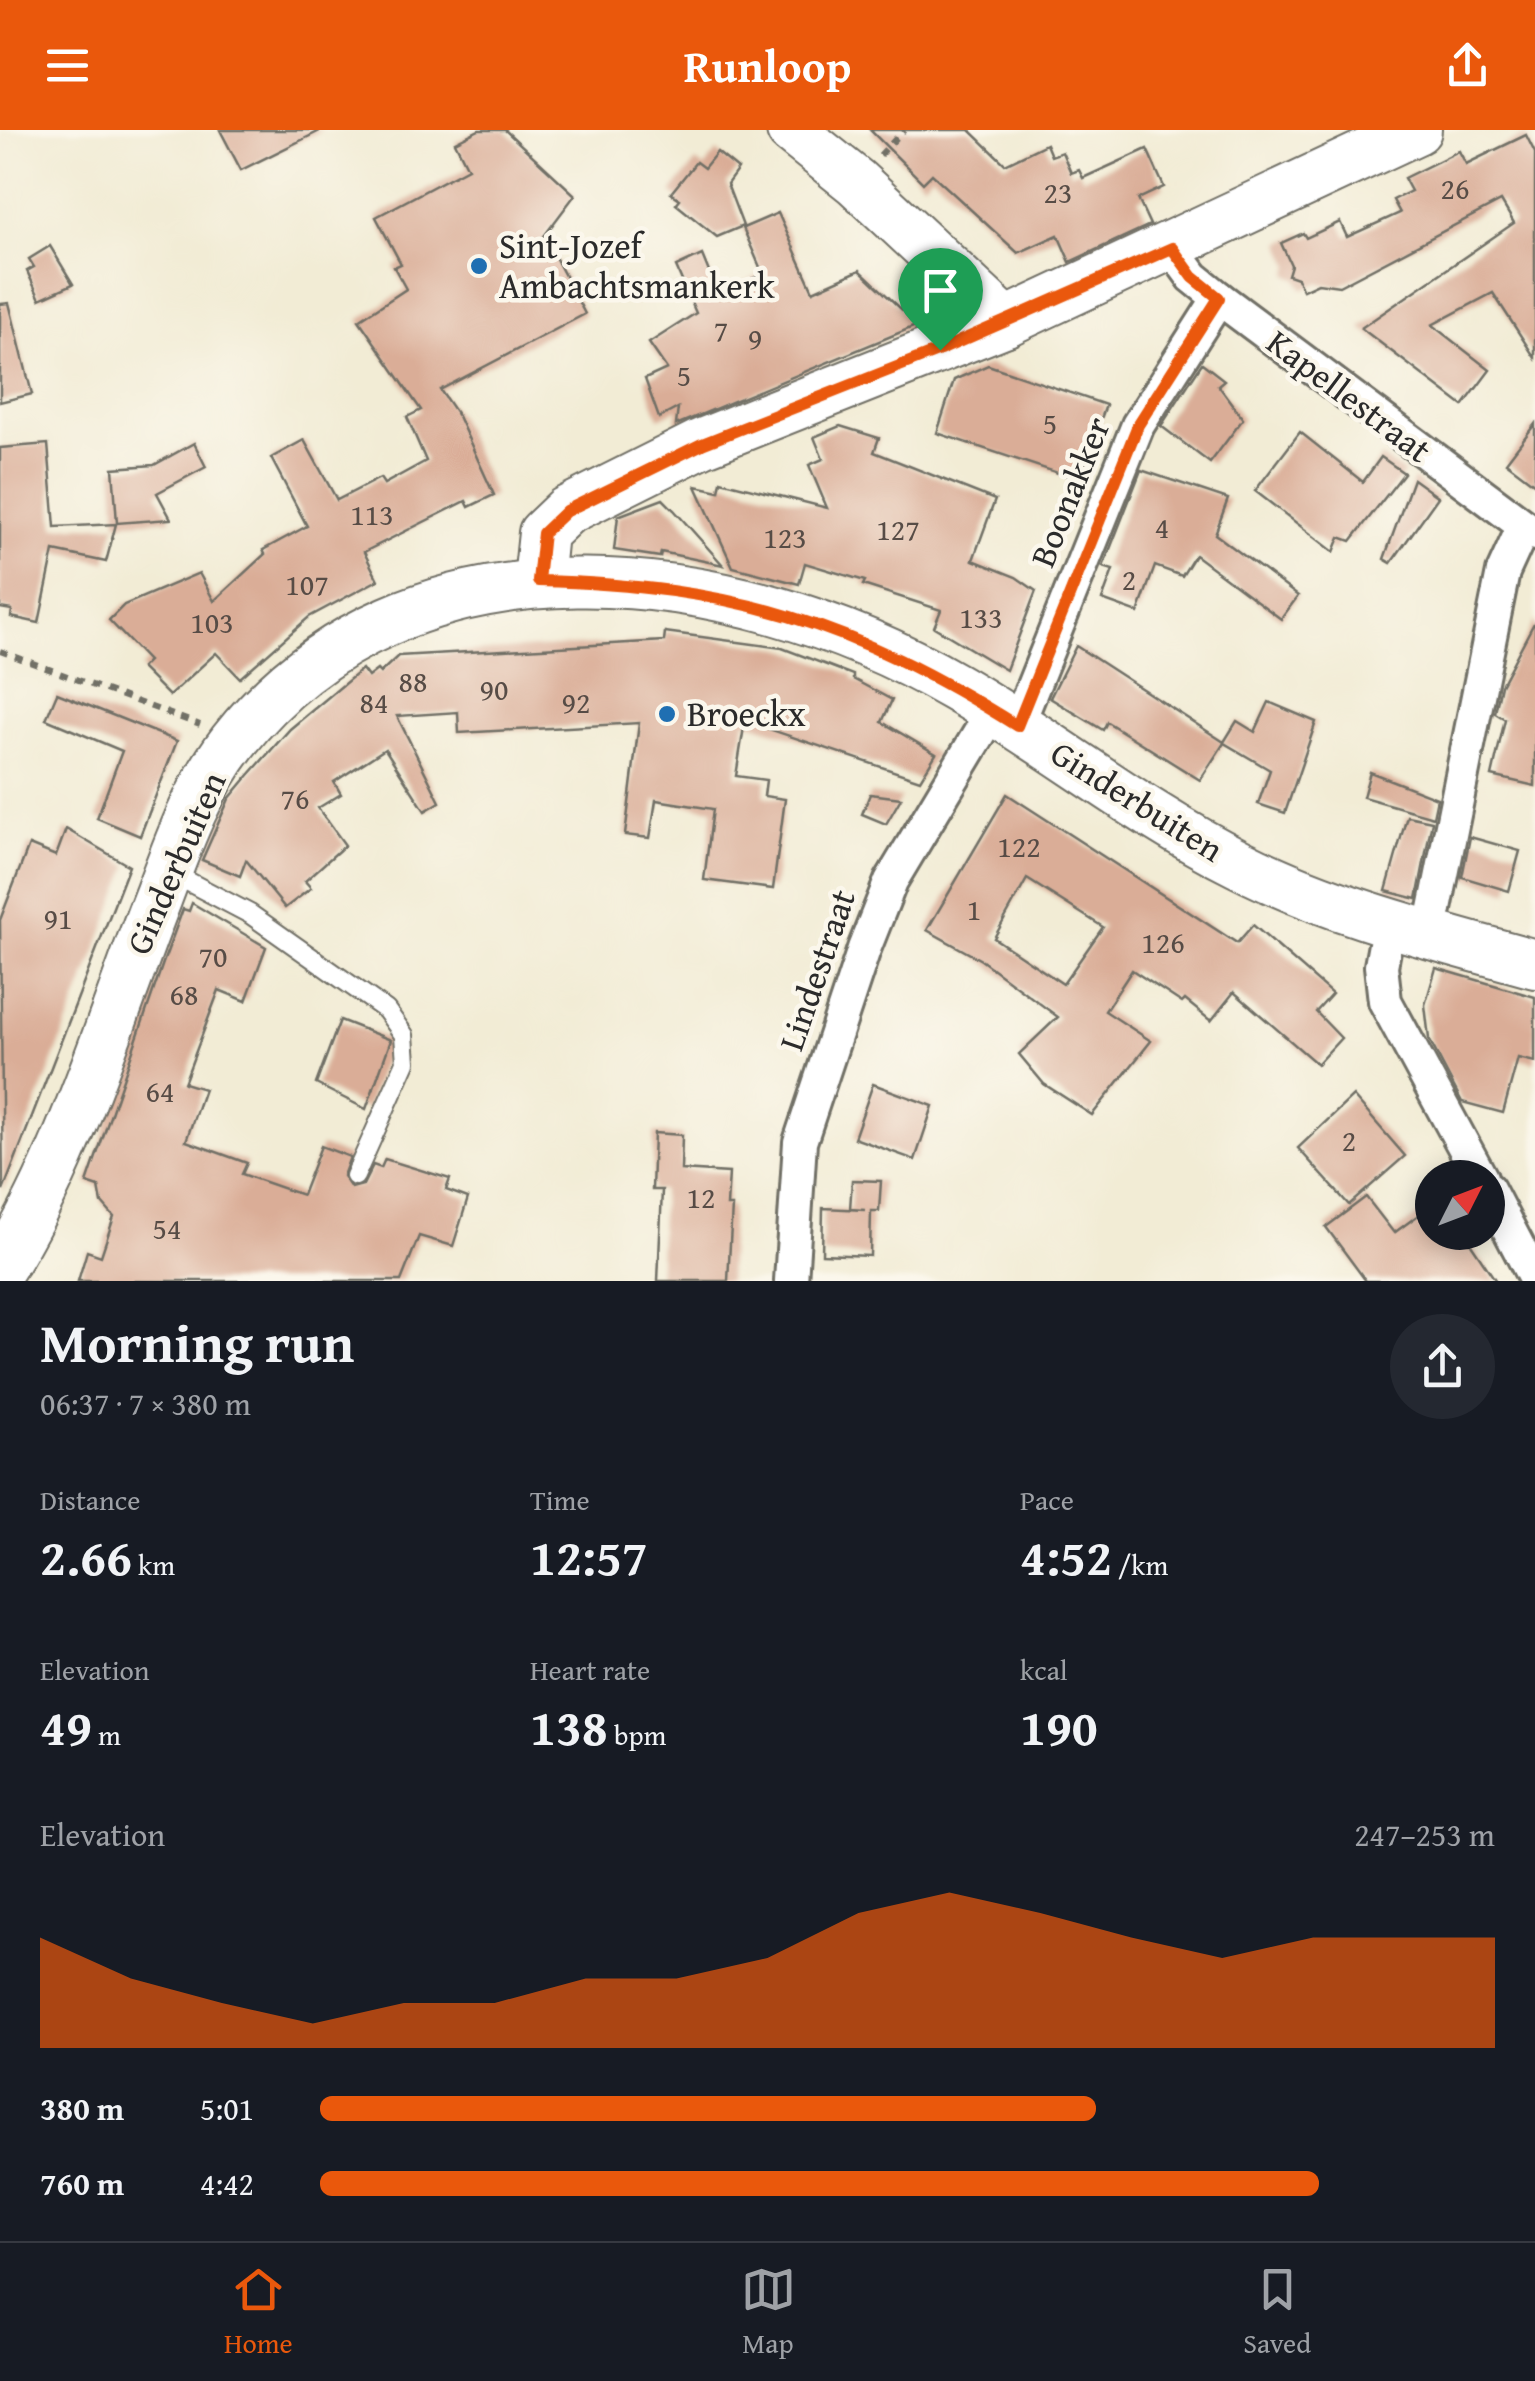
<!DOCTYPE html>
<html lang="en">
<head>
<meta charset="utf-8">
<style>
	body { margin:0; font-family:"Gentium Book Plus",serif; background:#242831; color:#f1f3f6; height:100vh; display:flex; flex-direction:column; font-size:38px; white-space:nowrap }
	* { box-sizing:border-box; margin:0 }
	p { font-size:32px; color:#9ea1a6 }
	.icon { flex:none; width:55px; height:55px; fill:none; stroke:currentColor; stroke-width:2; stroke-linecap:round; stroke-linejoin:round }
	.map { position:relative; height:1151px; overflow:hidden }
	.details { display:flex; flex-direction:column; background:#171b24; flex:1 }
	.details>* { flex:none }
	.needle { width:65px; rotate:48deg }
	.controls { position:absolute; left:1415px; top:1030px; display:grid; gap:20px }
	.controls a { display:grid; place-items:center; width:90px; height:90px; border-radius:50%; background:#171b24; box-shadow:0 5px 25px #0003; font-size:50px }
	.pin { position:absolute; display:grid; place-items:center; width:85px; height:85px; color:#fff; margin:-102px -42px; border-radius:50% 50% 50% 0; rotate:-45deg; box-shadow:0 0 10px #0007 }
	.pin .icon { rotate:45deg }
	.round { display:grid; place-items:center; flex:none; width:105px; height:105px; border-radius:52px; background:#242831 }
	.summary { display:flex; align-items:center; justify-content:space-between; height:170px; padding:0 40px }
	h1 { font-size:55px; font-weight:700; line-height:75px }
	.metrics { display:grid; grid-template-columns:repeat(3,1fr); gap:15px; height:170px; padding:10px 40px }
	.metrics div { display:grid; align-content:center }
	.metrics b { font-size:50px; font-weight:700 }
	.metrics small { font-size:28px; font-weight:400 }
	.metrics p { font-size:28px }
	.chart { height:280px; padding:20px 40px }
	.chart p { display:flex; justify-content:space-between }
	.chart svg { width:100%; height:180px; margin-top:10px; fill:#ea580c; opacity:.7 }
	ul { padding:0 40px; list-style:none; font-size:32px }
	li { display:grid; grid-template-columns:160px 120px 1fr; align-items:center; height:75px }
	li i { height:25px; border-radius:12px; background:#ea580c }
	header { display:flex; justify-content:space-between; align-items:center; height:130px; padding:0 40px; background:#ea580c; color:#fff; font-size:45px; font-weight:700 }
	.menu { display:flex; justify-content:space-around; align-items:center; height:140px; border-top:2px solid #363941; background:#171b24; font-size:28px; color:#9ea1a6 }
	.menu a { display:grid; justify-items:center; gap:5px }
	.menu .selected { color:#ea580c }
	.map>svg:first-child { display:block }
</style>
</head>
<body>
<header><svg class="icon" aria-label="menu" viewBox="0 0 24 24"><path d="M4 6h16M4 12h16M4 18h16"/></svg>Runloop<svg class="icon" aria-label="share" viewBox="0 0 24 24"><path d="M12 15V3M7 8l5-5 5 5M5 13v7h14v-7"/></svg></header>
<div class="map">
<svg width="1535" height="1151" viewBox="0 0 1535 1151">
	<rect width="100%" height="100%" fill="#fbf7ec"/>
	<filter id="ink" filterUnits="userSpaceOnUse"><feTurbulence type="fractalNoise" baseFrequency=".01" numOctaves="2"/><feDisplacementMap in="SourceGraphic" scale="20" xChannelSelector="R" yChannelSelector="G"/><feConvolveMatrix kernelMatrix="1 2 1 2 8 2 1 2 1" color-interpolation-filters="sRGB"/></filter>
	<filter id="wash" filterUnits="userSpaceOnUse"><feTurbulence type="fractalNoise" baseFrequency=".0048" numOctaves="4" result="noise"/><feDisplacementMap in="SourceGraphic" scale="40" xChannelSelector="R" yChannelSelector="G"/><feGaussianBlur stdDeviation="2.25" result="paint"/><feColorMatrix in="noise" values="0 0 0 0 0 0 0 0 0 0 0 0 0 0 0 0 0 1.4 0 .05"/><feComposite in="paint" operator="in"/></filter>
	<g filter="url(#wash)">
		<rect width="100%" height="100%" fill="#f2ecd5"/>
		<g id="blocks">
			<g fill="#daad97" fill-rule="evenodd">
				<path d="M 220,0 L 322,0 L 241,40 Z"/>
				<path d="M 479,0 L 505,0 L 575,65 L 544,106 L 585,184 L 440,260 L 458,286 L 494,365 L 469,377 L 466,371 L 364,422 L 378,450 L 309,487 L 240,548 L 216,523 L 169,566 L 141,538 L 148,531 L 109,490 L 124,475 L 199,443 L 214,471 L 265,424 L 263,420 L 307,396 L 271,328 L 304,310 L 337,370 L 380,348 L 384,354 L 426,331 L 407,287 L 421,280 L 359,190 L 406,159 L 394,137 L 401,134 L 376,87 L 468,38 L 455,12 Z"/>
				<path d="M 870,0 L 970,0 L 1005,34 L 1046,14 L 1051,26 L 1062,22 L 1071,43 L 1079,40 L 1083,48 L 1147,19 L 1164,57 L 1138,69 L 1150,95 L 1070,132 L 1058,105 L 1018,123 L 932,44 L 923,53 Z"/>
				<path d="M 1526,5 L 1535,23 L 1535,228 L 1493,163 L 1432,195 L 1490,240 L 1463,276 L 1361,198 L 1514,93 L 1501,71 L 1339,156 L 1318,153 L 1303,160 L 1297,148 L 1288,145 L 1291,135 L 1281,113 L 1303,103 L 1306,108 L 1340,92 L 1347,107 L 1400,83 L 1393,70 L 1411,61 L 1404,48 L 1459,21 L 1466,34 Z"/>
				<path d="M 717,22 L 738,39 L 727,54 L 743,96 L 717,107 L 676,74 L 680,69 L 671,63 L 696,32 L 704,38 Z"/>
				<path d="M 778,83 L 813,161 L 860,140 L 918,195 L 676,295 L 678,278 L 659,288 L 645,249 L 667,239 L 649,213 L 696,183 L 676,137 L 702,125 L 718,164 L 763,144 L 743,98 Z"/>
				<path d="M 50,116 L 73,154 L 40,169 L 27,141 L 34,137 L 29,129 Z"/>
				<path d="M 9,173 L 32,264 L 0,272 L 0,174 Z"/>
				<path d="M 1202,233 L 1224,250 L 1218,255 L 1243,289 L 1210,333 L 1161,296 Z"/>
				<path d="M 988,235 L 1106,275 L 1079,350 L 937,303 L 954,250 Z"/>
				<path d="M 1535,294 L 1535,354 L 1506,332 Z"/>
				<path d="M 840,296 L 879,308 L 874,322 L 995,370 L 973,430 L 1016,447 L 1036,461 L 1006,540 L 934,497 L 941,480 L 863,455 L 865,451 L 805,433 L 799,454 L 733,437 L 696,356 L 719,361 L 721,351 L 827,378 L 809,335 L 823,329 L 814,307 Z"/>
				<path d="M 1300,302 L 1363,352 L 1381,327 L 1404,343 L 1351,411 L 1340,407 L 1334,422 L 1255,361 Z"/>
				<path d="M 194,313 L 206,337 L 157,363 L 171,389 L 117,393 L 113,338 L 154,335 Z"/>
				<path d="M 48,314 L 55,397 L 116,394 L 106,432 L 54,421 L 39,493 L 11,487 L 12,480 L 0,478 L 0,318 Z"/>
				<path d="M 1141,340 L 1228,369 L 1215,404 L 1298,466 L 1281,489 L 1195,425 L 1182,446 L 1155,436 L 1138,483 L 1102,470 L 1113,440 L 1103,437 Z"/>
				<path d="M 1413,349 L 1438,367 L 1391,433 L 1384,429 Z"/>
				<path d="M 663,369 L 674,380 L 723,435 L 661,422 L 660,427 L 614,420 L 618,386 Z"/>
				<path d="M 1535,491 L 1535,656 L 1492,646 L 1505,589 L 1495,583 L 1501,555 Z"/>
				<path d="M 665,502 L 782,518 L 853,545 L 853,549 L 892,570 L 882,592 L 936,624 L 920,650 L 745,591 L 736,646 L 766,650 L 764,666 L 785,669 L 773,759 L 704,750 L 713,679 L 656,670 L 650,708 L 625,705 L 639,593 L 459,603 L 458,582 L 397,586 L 440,672 L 425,681 L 385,619 L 334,652 L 341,664 L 318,678 L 345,715 L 305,751 L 311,758 L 285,778 L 246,730 L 240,746 L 202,730 L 229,669 L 249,645 L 290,599 L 362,539 L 368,547 L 377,540 L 380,543 L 398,526 L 664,511 Z"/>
				<path d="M 1076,516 L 1224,612 L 1237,591 L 1255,602 L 1269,572 L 1316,592 L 1285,683 L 1258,674 L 1270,640 L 1224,613 L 1200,650 L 1107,592 L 1103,600 L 1050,568 Z"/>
				<path d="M 57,563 L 177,611 L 140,706 L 97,688 L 122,621 L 46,589 Z"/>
				<path d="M 1370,642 L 1437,668 L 1433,687 L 1363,667 Z"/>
				<path d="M 870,664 L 901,668 L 886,694 L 862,684 Z"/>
				<path d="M 1007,664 L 1237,813 L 1253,795 L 1332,864 L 1316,882 L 1341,908 L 1317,934 L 1234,862 L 1211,891 L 1185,870 L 1182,873 L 1132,840 L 1105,881 L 1151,911 L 1092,985 L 1044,954 L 1019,924 L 1058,887 L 981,830 L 927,800 ZM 1027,749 L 1103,797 L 1063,854 L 994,808 Z"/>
				<path d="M 1407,686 L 1432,691 L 1417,769 L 1386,761 Z"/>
				<path d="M 66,699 L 129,736 L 3,1061 L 0,790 L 29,715 L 56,726 Z"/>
				<path d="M 1470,707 L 1520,721 L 1509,761 L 1462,747 Z"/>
				<path d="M 192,773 L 266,817 L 246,871 L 219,860 L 184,953 L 204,959 L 186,1011 L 247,1033 L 242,1044 L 302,1065 L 321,1016 L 350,1027 L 343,1046 L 351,1058 L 363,1055 L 373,1035 L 381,1038 L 385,1029 L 450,1049 L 446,1060 L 468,1068 L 453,1116 L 419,1106 L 401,1151 L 78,1151 L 87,1121 L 101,1126 L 114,1087 L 102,1073 L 99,1057 L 87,1053 L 163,833 L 183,779 L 189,781 Z"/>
				<path d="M 1436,838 L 1535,867 L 1535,932 L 1518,928 L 1503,983 L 1462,972 L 1429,909 L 1425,875 Z"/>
				<path d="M 340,890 L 391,910 L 366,979 L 316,954 Z"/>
				<path d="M 873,954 L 933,976 L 915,1030 L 854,1008 Z"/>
				<path d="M 1353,966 L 1405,1026 L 1349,1075 L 1298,1018 Z"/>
				<path d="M 654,1003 L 682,1005 L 681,1040 L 729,1043 L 727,1076 L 732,1076 L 728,1151 L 658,1151 L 662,1060 L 652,1060 Z"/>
				<path d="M 852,1050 L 881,1051 L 879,1081 L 871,1081 L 870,1126 L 822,1124 L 823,1078 L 865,1080 L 850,1079 Z"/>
				<path d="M 1366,1067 L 1394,1103 L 1432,1075 L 1432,1102 L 1463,1102 L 1496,1151 L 1366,1151 L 1326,1097 Z"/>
			</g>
		</g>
	</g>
	<g filter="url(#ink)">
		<use href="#blocks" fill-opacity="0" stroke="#716f66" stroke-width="2.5"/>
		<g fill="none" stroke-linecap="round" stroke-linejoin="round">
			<g stroke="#716f66" stroke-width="22">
				<path id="lane" d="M 168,741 L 250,784 L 386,880 L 404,905 L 406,932 L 355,1046"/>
			</g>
			<g stroke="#716f66" stroke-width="38">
				<g id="street">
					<path d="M 1172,118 L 1193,147 L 1219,168 L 1535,404"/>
					<path d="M 1017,596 L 1138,295 L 1219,168"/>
					<path d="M 1389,793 L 1381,836 L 1385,871 L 1481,1048"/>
					<path d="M 1430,804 L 1503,442 L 1524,396"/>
					<path d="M 1488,1059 L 1535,1149"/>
					<path d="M 791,1151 L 800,1012 L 864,819 L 891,751 L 993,581"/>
				</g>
			</g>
			<g stroke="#716f66" stroke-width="52">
				<g id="secondary">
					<path d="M 791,0 L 856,52 L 1006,192"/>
					<path d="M 538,451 L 543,403 L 566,381 L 702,313 L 1006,192 L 1417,0"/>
					<path d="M 0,1139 C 68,1034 112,885 158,767 C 178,714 198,657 233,612 C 408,388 734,429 955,557 C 1051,612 1138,683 1238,733 C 1332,781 1435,806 1535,834"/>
				</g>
			</g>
			<g stroke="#716f66" stroke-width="6" stroke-dasharray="8 8" stroke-linecap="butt">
				<path d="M 880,25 L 904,0"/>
				<path d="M 0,521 L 200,595"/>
			</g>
			<use href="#lane" stroke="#fff" stroke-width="18"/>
			<use href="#street" stroke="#fff" stroke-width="32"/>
			<use href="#secondary" stroke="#fff" stroke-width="48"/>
		</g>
	</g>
	<g fill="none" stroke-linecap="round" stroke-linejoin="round" filter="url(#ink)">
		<g stroke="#fff" stroke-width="20">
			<path id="route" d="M 1172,118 L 1193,147 L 1219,168 L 1138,295 L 1017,596 C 851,492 735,456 538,451 L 543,403 L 566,381 L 702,314 L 940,220 Z"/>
		</g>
		<use href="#route" stroke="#ea580c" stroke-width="12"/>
	</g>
	<g fill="#1f6fb2" stroke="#fbf7ec" stroke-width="4">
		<circle cx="479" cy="136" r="10"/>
		<circle cx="667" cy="584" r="10"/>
	</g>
	<g text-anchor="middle" stroke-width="9" stroke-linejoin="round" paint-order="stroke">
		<g font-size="30" fill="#574c46">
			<text x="1455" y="69">26</text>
			<text x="1058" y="73">23</text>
			<text x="721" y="211">7</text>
			<text x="755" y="219">9</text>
			<text x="684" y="256">5</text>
			<text x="1050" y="304">5</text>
			<text x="372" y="395">113</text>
			<text x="1162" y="408">4</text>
			<text x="898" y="410">127</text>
			<text x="785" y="418">123</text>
			<text x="1129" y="460">2</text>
			<text x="307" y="465">107</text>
			<text x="981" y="498">133</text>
			<text x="212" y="503">103</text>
			<text x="413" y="562">88</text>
			<text x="494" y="570">90</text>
			<text x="374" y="583">84</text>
			<text x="576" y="583">92</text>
			<text x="295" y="679">76</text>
			<text x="1019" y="727">122</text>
			<text x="974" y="790">1</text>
			<text x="58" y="799">91</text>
			<text x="1163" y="823">126</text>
			<text x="213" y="837">70</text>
			<text x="184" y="875">68</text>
			<text x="160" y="972">64</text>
			<text x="1349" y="1021">2</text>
			<text x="701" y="1078">12</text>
			<text x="167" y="1109">54</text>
		</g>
		<g font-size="35" fill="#2b2b2b" stroke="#fbf7ec" text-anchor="start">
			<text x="499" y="128">Sint-Jozef<tspan x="499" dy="40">Ambachtsmankerk</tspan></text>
			<text x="687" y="596">Broeckx</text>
		</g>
		<g font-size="35" fill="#2b2b2b" stroke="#fbf7ec">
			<text transform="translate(1349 266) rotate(37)" y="12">Kapellestraat</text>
			<text transform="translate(1070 362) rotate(-68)" y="12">Boonakker</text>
			<text transform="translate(1137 671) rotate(32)" y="12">Ginderbuiten</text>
			<text transform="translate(176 733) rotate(-66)" y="12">Ginderbuiten</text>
			<text transform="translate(817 840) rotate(-71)" y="12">Lindestraat</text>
		</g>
	</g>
</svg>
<div class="controls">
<a><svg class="needle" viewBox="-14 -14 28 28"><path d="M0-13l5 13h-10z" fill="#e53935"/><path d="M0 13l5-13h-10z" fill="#9ea1a6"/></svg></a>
</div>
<div class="pin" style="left:940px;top:220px;background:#1e9e55"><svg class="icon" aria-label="arrive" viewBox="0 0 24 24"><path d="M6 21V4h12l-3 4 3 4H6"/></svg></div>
</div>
<section class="details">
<div class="summary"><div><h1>Morning run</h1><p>06:37 · 7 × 380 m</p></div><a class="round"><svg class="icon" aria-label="share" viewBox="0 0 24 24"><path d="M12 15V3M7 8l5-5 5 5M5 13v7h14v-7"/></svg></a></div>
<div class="metrics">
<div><p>Distance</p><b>2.66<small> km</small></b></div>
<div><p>Time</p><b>12:57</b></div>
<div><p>Pace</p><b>4:52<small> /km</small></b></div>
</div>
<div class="metrics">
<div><p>Elevation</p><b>49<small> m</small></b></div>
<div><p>Heart rate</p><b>138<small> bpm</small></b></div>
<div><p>kcal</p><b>190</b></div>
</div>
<div class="chart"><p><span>Elevation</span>247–253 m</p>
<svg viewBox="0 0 160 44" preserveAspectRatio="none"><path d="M0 44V17L10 27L20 33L30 38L40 33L50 33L60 27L70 27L80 22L90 11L100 6L110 11L120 17L130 22L140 17L150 17L160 17V44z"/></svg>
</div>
<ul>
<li><b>380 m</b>5:01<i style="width:66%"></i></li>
<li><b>760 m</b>4:42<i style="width:85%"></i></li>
</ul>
</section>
<nav class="menu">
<a class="selected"><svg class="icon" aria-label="home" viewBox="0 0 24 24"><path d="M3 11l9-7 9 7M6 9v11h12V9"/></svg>Home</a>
<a><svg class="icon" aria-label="map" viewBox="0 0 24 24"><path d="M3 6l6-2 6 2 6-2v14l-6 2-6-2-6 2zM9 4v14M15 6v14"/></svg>Map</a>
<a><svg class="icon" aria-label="saved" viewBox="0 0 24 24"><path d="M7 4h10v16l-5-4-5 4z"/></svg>Saved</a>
</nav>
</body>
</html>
